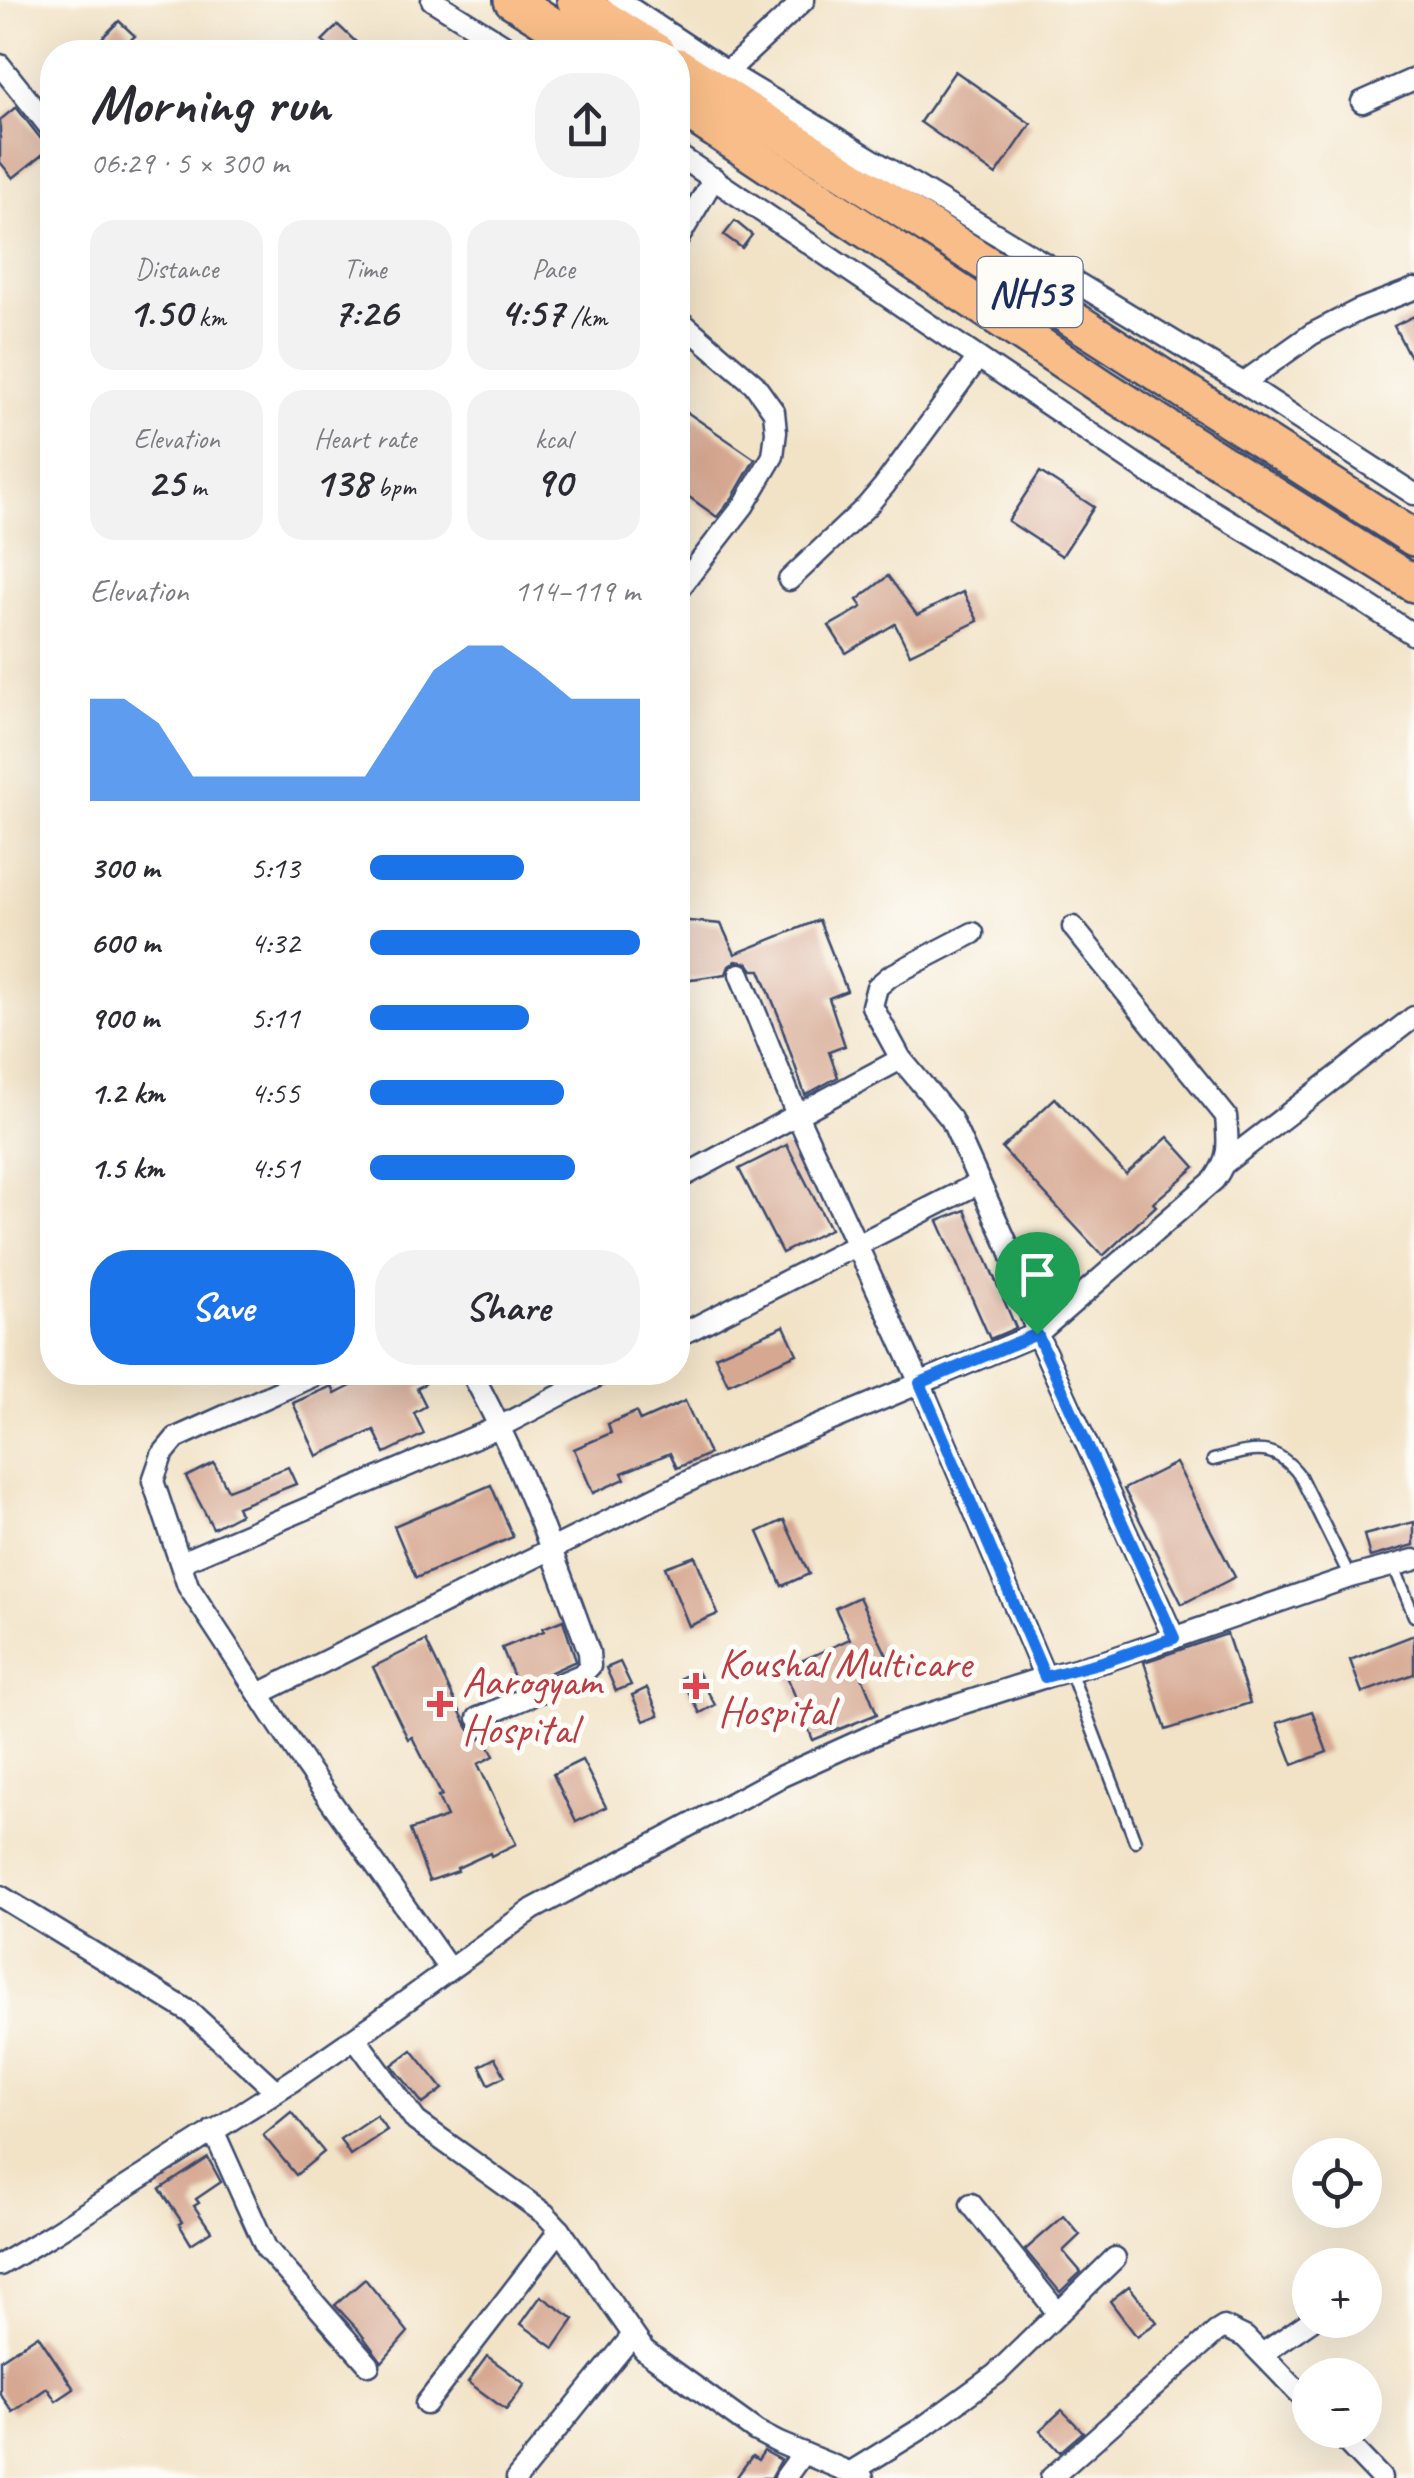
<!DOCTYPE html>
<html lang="en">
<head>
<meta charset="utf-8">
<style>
	body { margin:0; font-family:Caveat,sans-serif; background:#f2f2f3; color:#2b2b33; height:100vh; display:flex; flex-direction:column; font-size:38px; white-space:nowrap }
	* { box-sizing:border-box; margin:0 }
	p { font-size:32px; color:#7c7c81 }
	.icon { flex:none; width:55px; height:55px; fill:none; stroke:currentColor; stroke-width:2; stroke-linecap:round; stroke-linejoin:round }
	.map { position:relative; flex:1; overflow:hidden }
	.side { position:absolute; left:40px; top:40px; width:650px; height:1345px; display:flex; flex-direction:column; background:#fff; border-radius:40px; box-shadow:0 10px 40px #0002 }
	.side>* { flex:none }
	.controls { position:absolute; left:1292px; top:2138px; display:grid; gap:20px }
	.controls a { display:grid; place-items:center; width:90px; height:90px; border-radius:50%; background:#fff; box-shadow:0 10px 40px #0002; font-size:50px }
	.pin { position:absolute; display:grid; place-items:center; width:85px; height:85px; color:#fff; margin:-102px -42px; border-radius:50% 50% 50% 0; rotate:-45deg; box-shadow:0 0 10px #0007 }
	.pin .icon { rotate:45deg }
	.round { display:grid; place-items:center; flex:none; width:105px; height:105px; border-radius:40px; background:#f2f2f3 }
	.overview { display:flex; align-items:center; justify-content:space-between; height:170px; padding:0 50px }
	h1 { font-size:55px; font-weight:700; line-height:75px }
	.figures { display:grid; grid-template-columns:repeat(3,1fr); gap:15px; height:170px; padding:10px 50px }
	.figures div { display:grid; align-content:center; border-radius:25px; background:#f2f2f3; text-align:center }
	.figures b { font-size:42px; font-weight:700 }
	.figures small { font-size:28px; font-weight:400 }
	.figures p { font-size:28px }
	.chart { height:280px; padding:20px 50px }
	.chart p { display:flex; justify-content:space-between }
	.chart svg { width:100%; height:180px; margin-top:10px; fill:#1a73e8; opacity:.7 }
	.button { display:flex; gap:20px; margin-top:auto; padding:20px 50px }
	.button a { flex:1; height:115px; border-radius:40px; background:#1a73e8; color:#fff; font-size:40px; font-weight:700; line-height:115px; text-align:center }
	.button a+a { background:#f2f2f3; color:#2b2b33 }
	ul { padding:0 50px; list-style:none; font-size:32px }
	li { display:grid; grid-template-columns:160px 120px 1fr; align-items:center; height:75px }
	li i { height:25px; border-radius:12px; background:#1a73e8 }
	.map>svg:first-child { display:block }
</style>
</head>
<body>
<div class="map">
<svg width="1414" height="2478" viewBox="0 0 1414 2478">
	<rect width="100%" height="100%" fill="#fdfcf7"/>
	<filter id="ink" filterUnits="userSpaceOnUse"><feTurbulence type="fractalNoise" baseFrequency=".01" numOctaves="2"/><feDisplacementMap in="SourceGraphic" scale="20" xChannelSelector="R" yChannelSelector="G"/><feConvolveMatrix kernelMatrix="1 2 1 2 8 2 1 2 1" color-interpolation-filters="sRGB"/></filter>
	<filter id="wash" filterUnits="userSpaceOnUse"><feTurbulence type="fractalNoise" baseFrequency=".0048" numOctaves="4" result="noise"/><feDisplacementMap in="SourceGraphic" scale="40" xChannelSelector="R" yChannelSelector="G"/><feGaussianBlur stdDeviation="2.25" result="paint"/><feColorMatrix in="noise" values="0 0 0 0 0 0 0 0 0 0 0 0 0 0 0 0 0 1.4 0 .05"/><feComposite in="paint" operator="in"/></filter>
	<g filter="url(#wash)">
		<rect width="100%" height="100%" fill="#f2e3c7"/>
		<g id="blocks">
			<g fill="#d6a791">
				<path d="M 119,21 L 135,36 L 118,52 L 109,52 L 98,42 Z"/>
				<path d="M 338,25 L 357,43 L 349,52 L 335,52 L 322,41 Z"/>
				<path d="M 955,71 L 1031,124 L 996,175 L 920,122 Z"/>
				<path d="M 16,107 L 41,139 L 52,147 L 13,178 L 0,162 L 0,120 Z"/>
				<path d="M 735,221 L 752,235 L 742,248 L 724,235 Z"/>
				<path d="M 1414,316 L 1414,365 L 1394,326 Z"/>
				<path d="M 678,406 L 755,459 L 733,497 L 717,517 L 678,489 Z"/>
				<path d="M 1040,472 L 1094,507 L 1062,556 L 1008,521 Z"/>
				<path d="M 888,576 L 917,615 L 963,592 L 978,621 L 910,654 L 895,624 L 846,653 L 829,626 L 862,607 L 857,600 Z"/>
				<path d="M 678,920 L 721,924 L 735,954 L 819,920 L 847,991 L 829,998 L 845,1046 L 829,1052 L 838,1077 L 805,1095 L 781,1025 L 782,1024 L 760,970 L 753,970 L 748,963 L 736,961 L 729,966 L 726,974 L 678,981 Z"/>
				<path d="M 1055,1098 L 1126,1174 L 1168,1137 L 1195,1167 L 1153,1203 L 1156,1206 L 1103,1256 L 1002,1148 Z"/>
				<path d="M 787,1145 L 830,1229 L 782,1253 L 739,1169 Z"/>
				<path d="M 965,1210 L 1016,1328 L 990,1339 L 938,1221 Z"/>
				<path d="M 784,1326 L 797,1354 L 728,1384 L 715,1356 Z"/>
				<path d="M 379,1372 L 420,1372 L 425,1384 L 417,1388 L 426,1406 L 414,1413 L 424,1434 L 385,1453 L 374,1430 L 317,1456 L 293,1403 L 332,1386 L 335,1394 Z"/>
				<path d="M 685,1401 L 709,1454 L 677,1468 L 670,1453 L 622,1473 L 625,1479 L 593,1493 L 574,1449 L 611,1433 L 608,1424 L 636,1412 L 640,1421 Z"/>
				<path d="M 214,1463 L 228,1490 L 288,1467 L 296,1484 L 237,1507 L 240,1514 L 213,1528 L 186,1477 Z"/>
				<path d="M 1176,1463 L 1235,1577 L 1182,1604 L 1124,1489 Z"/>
				<path d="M 491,1485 L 513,1537 L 416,1578 L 394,1526 Z"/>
				<path d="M 784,1520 L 809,1574 L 782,1586 L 758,1532 Z"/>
				<path d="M 1414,1522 L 1414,1545 L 1370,1557 L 1364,1535 Z"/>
				<path d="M 695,1556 L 718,1614 L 689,1626 L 665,1567 Z"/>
				<path d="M 859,1597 L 887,1656 L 859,1669 L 877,1714 L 813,1740 L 784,1669 L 850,1639 L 835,1608 Z"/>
				<path d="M 563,1620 L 576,1661 L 518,1687 L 502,1648 L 544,1631 L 543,1628 Z"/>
				<path d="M 1227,1634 L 1250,1703 L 1166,1730 L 1144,1662 Z"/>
				<path d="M 1414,1635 L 1414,1674 L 1362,1693 L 1350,1660 Z"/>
				<path d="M 426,1641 L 466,1724 L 470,1730 L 473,1731 L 478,1740 L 484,1737 L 494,1756 L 478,1764 L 516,1844 L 491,1856 L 490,1853 L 457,1868 L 458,1871 L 429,1881 L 410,1830 L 447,1817 L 438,1797 L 442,1796 L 412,1737 L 408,1739 L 373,1667 Z"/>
				<path d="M 620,1662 L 631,1685 L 616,1691 L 606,1668 Z"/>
				<path d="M 696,1670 L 715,1705 L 700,1713 L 681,1678 Z"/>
				<path d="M 647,1688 L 659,1715 L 644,1721 L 632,1695 Z"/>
				<path d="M 1312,1711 L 1327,1752 L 1293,1765 L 1277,1723 Z"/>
				<path d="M 582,1760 L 606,1807 L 576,1822 L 553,1774 Z"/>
				<path d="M 412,2050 L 443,2089 L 423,2104 L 392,2065 Z"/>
				<path d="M 495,2058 L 505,2076 L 489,2084 L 480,2066 Z"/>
				<path d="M 291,2112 L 324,2152 L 296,2175 L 263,2135 Z"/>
				<path d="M 376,2115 L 387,2130 L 350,2155 L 340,2139 Z"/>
				<path d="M 208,2158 L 221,2182 L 196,2199 L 199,2203 L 194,2206 L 211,2231 L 191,2244 L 179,2224 L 182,2222 L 160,2189 Z"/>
				<path d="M 1064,2216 L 1080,2235 L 1063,2251 L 1081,2272 L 1060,2292 L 1025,2250 Z"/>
				<path d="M 365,2279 L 408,2332 L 382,2362 L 359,2331 L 335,2305 Z"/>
				<path d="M 1129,2286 L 1157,2322 L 1137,2337 L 1110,2301 Z"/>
				<path d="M 541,2296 L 574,2319 L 554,2348 L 521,2324 Z"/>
				<path d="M 38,2335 L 74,2389 L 56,2401 L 47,2388 L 13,2412 L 0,2394 L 0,2360 Z"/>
				<path d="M 487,2356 L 525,2384 L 506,2410 L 468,2382 Z"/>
				<path d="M 1062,2410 L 1083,2432 L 1060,2452 L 1040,2430 Z"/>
				<path d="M 764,2451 L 781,2460 L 771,2478 L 736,2478 L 752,2456 L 758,2460 Z"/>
			</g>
		</g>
	</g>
	<g filter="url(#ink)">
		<use href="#blocks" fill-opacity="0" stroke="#3b4a6e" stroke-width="2.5"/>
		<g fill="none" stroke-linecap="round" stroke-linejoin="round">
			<g stroke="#3b4a6e" stroke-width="15">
				<g id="lane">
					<path d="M 1213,1460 C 1251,1450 1273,1440 1300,1476 L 1350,1577"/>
					<path d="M 1394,1566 L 1414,1616"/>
					<path d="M 1070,1671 L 1135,1841"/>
				</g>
			</g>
			<g stroke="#3b4a6e" stroke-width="25">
				<g id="street">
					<path d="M 432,0 L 515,52"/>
					<path d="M 618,0 L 727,72 L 1243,383 L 1414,494"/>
					<path d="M 0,65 L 52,130"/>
					<path d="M 727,72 L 804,0"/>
					<path d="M 1362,102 L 1414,79"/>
					<path d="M 678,155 L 1146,471 L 1351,594 L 1414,635"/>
					<path d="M 678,239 L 714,178"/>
					<path d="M 678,319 L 754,384 L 774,412 L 776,432 L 773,456 L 744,505 L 678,590"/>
					<path d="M 1243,383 L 1312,334 L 1359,310 L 1414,289"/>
					<path d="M 789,580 L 867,506 L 884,486 L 978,358"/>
					<path d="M 973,933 L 890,976 L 877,987 L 872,1006 L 901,1059 L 951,1119 L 1009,1248 L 1037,1334 L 1174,1638"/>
					<path d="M 740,974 L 797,1115 L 920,1383 L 1045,1677"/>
					<path d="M 1226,1162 L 1414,1017"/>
					<path d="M 678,1179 L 901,1059"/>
					<path d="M 678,1336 L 979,1183"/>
					<path d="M 322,1372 L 176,1438 L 162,1455 L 153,1481 L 188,1586 L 306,1766 L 449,1969"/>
					<path d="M 471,1372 C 521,1462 554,1556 589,1652 L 590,1666 L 581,1675 L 478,1718"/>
					<path d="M 181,1562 L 501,1426 L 605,1372"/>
					<path d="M 259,1694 L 701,1475 L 1037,1334 L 1214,1180 C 1231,1156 1228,1144 1226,1116 L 1073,927"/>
					<path d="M 0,1896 L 190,2012 L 276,2091"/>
					<path d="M 355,2038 L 416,2121 L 545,2214 L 560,2230 L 644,2350 L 756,2431 L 779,2443 L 863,2478"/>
					<path d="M 213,2130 L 266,2248 L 369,2365"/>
					<path d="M 971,2204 L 1058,2313"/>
					<path d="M 0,2265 L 54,2233 L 292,2081 L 373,2025 L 533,1909 L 782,1776 L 895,1725 L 1045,1677 L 1106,1661 L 1350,1577 L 1414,1560"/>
					<path d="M 1262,2354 L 1312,2320"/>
					<path d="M 426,2404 L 560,2230"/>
					<path d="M 1335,2430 L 1381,2478"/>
					<path d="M 851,2472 L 919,2430 L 996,2374 L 1115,2258"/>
					<path d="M 517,2478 L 633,2335"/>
					<path d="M 785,2478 L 803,2453"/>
					<path d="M 1051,2478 L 1216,2332 L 1224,2327 L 1245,2337 L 1310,2404"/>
				</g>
			</g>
			<g stroke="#3b4a6e" stroke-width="40">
				<g id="highway">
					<path d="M 512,0 L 595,52"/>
					<path d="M 575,0 L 657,52"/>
					<path d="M 678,66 L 1414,538"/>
					<path d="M 678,105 L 1104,388 L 1414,584"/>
				</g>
			</g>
			<use href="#lane" stroke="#fff" stroke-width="10"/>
			<use href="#street" stroke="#fff" stroke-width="20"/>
			<use href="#highway" stroke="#f8bd88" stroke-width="35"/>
		</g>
	</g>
	<g fill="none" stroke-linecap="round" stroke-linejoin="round" filter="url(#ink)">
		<g stroke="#fff" stroke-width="20">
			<path id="route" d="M 1037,1334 L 1174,1638 L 1106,1661 L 1045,1677 L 920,1383 Z"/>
		</g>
		<use href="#route" stroke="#1a73e8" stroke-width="12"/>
	</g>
	<g fill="#e0444e" stroke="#fdfcf7" stroke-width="4">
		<path d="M691 1671h10v10h10v10h-10v10h-10v-10h-10v-10h10z"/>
		<path d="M435 1689h10v10h10v10h-10v10h-10v-10h-10v-10h10z"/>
	</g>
	<g text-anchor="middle" stroke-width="10" stroke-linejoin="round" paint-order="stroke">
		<rect fill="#fdfcf7" stroke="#5f6c8c" stroke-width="2.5" x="977.5" y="257" width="105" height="70" rx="8"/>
		<g font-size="40" font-weight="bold" fill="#1b2f5e">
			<text x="1030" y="306">NH53</text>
		</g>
		<g font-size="42" fill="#be3a42" stroke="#fdfcf7" text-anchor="start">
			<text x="718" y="1677">Koushal Multicare<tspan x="718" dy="48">Hospital</tspan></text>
			<text x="462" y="1695">Aarogyam<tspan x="462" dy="48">Hospital</tspan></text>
		</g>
	</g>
</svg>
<div class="controls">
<a><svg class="icon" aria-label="locate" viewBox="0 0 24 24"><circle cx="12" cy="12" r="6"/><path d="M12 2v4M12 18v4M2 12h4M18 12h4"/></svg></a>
<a>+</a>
<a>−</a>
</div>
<div class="pin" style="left:1037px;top:1334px;background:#1e9e55"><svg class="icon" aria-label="arrive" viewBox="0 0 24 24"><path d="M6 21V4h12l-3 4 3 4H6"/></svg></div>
<section class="side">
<div class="overview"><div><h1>Morning run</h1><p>06:29 · 5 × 300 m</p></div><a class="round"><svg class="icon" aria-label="share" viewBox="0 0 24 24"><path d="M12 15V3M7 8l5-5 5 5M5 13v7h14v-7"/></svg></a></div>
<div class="figures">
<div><p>Distance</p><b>1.50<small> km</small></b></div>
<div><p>Time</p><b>7:26</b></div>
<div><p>Pace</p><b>4:57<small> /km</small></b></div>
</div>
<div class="figures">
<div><p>Elevation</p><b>25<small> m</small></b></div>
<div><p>Heart rate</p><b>138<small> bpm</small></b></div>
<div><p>kcal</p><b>90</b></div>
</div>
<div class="chart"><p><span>Elevation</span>114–119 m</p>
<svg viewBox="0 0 160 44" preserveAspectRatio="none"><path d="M0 44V19L10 19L20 25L30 38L40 38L50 38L60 38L70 38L80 38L90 25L100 12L110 6L120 6L130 12L140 19L150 19L160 19V44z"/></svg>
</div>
<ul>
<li><b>300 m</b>5:13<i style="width:57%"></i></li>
<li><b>600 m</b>4:32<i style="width:100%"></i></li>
<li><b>900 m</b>5:11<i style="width:59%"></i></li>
<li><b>1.2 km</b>4:55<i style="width:72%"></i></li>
<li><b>1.5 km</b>4:51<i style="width:76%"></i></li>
</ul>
<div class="button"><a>Save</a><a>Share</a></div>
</section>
</div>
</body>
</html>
